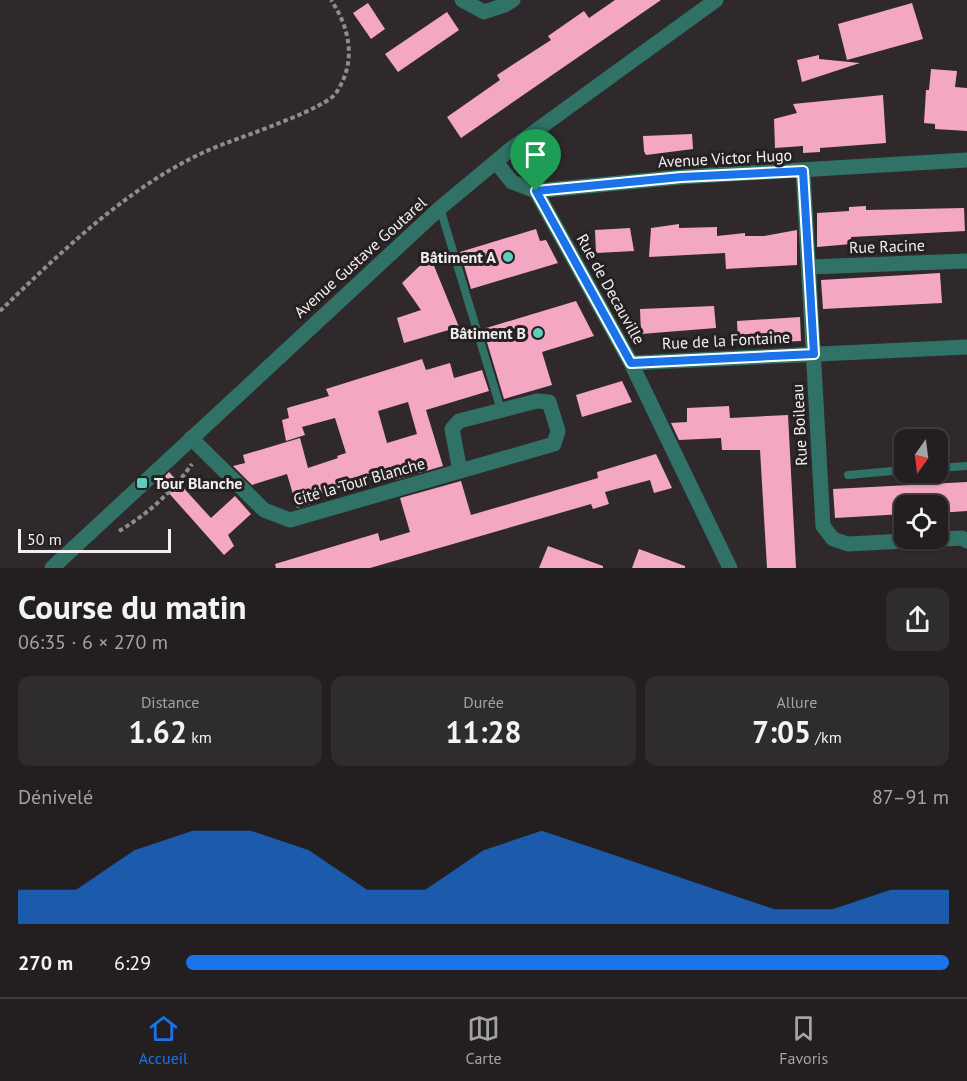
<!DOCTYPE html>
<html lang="fr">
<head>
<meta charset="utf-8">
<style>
	body { margin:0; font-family:"PT Sans",sans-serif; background:#2f2c2d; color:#f1f3f6; height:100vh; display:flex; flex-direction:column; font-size:22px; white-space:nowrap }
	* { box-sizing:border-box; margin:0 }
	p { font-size:20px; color:#a3a2a5 }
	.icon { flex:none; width:33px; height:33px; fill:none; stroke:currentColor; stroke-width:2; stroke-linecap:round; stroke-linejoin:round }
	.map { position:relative; height:568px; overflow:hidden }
	.sheet { display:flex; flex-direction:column; background:#231f20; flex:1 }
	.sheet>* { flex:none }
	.needle { width:39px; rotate:194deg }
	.controls { position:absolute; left:894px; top:429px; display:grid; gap:12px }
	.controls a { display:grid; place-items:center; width:54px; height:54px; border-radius:12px; background:#231f20; box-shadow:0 2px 4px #0004,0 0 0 2px #403d3e; font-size:30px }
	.scale { position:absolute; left:18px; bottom:15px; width:153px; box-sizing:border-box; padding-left:6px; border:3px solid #f3eff0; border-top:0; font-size:16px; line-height:21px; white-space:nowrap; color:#f3eff0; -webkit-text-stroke:4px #252021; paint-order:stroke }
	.pin { position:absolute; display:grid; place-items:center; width:51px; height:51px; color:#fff; margin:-62px -26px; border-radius:50% 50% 50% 0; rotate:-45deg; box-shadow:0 0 6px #0007 }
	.pin .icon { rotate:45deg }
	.round { display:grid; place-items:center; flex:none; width:63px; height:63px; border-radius:12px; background:#2f2c2d }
	.overview { display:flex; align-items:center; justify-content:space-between; height:102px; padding:0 18px }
	h1 { font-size:33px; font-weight:800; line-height:45px }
	.figures { display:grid; grid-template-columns:repeat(3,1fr); gap:9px; height:102px; padding:6px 18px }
	.figures div { display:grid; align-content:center; border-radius:12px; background:#2f2c2d; text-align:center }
	.figures b { font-size:30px; font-weight:800 }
	.figures small { font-size:16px; font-weight:400 }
	.figures p { font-size:16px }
	.chart { height:168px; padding:12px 18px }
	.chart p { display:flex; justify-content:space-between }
	.chart svg { width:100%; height:108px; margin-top:6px; fill:#1a73e8; opacity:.7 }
	ul { padding:0 18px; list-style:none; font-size:20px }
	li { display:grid; grid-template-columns:96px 72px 1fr; align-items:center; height:45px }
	li i { height:15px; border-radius:8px; background:#1a73e8 }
	.dock { display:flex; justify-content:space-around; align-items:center; height:84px; border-top:2px solid #403d3e; background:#231f20; font-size:16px; color:#a3a2a5 }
	.dock a { display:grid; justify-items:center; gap:3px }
	.dock .current { color:#1a73e8 }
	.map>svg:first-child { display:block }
</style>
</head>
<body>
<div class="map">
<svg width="967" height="568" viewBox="0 0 967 568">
	<rect width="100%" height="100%" fill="#2f292b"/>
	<g fill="#f3a7c3" fill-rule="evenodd">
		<path d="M 615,0 L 661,0 L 461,138 L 447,117 L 500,80 L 497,75 L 551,40 L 548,36 L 584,11 L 589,18 Z"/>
		<path d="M 368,3 L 385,29 L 371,39 L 353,13 Z"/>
		<path d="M 912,3 L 923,39 L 847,60 L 838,24 Z"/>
		<path d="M 447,12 L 459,30 L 398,72 L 385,54 Z"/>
		<path d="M 819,55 L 819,59 L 860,63 L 802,82 L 797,60 Z"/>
		<path d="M 931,69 L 957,71 L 955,87 L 967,88 L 967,131 L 935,129 L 935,124 L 924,123 L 926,90 L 929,90 Z"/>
		<path d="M 883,95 L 886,143 L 820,148 L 820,152 L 803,153 L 803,146 L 775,148 L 774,119 L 797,113 L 793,104 Z"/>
		<path d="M 692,134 L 693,149 L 646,155 L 644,151 L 643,136 Z"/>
		<path d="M 866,206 L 866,210 L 964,208 L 965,231 L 851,237 L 851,244 L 817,247 L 817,213 L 849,211 L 849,207 Z"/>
		<path d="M 679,224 L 679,228 L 717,227 L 717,236 L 745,233 L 745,236 L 764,236 L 797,230 L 797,265 L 726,269 L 725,253 L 649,257 L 651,228 Z"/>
		<path d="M 630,228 L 634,251 L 596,253 L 595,230 Z"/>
		<path d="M 536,229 L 540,241 L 546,240 L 558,263 L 471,289 L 460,252 Z"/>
		<path d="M 430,256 L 459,327 L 404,343 L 397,318 L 421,310 L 402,283 Z"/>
		<path d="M 940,273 L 942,303 L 823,309 L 821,280 Z"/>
		<path d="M 576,301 L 594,336 L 542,352 L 552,385 L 504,399 L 483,329 Z"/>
		<path d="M 714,306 L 716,328 L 641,334 L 640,309 Z"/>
		<path d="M 800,317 L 801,341 L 738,344 L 737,321 Z"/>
		<path d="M 422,359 L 426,370 L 450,363 L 454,378 L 482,370 L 489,391 L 426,410 L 443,466 L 395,480 L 393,473 L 335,489 L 312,496 L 314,503 L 297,508 L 287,474 L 252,485 L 233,466 L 245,463 L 243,455 L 300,438 L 308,468 L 338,458 L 337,456 L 346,453 L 335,418 L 302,427 L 305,435 L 286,441 L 282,420 L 289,418 L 287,408 L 329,396 L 326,389 ZM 408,402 L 417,434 L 387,443 L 378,411 Z"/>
		<path d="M 622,381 L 632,402 L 582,417 L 576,395 Z"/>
		<path d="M 729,406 L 730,418 L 788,415 L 796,568 L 767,568 L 760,450 L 722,450 L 721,438 L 679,440 L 671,423 L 687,422 L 687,408 Z"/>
		<path d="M 656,454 L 672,488 L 654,493 L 650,480 L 605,492 L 609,504 L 593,509 L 591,504 L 370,568 L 276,568 L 275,564 L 378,533 L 380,541 L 410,532 L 400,498 L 461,481 L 471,515 L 598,478 L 597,472 Z"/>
		<path d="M 169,472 L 211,518 L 235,496 L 251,514 L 228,535 L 234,546 L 224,555 L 159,482 Z"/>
		<path d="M 967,482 L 967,511 L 938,513 L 938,506 L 904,506 L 904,514 L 835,518 L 833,489 Z"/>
		<path d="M 548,546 L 603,566 L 603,568 L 539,568 Z"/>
		<path d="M 639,549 L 685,566 L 685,568 L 632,568 Z"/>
	</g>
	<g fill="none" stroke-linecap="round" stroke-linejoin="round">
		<g stroke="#908b8d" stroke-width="4" stroke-dasharray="4.5 3" stroke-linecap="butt">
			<path d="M 0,311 C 65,248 142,173 229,142 C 250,134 326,108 336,93 C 357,62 350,28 331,0"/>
			<path d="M 119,531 C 148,514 173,491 192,464"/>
		</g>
		<g stroke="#307266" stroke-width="8">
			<path d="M 440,208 L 501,410"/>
			<path d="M 938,468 L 967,466"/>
			<path d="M 848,475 L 904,470"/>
		</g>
		<g stroke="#307266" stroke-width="15">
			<path d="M 462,0 L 484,12 L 505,5 L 513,0"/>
			<path d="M 496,162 L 512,182 L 536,191 L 681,177 L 967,160"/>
			<path d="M 803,171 L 823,526 L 833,539 L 848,544 L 962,538 L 967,541"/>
			<path d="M 536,191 L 631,363 L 730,568"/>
			<path d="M 809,267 L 967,261"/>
			<path d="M 631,363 L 967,347"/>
			<path d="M 191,438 L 264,510 L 290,520 L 554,444 L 558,431 L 549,402 L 537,401 L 459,421 L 452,429 L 460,471"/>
			<path d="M 52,568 L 440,208 L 512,148 L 716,0"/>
		</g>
	</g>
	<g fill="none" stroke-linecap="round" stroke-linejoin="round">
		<g stroke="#fff" stroke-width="12">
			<path id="route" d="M 803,171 L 814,354 L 631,363 L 536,191 L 681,177 Z"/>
		</g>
		<use href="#route" stroke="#1a73e8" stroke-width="8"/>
	</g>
	<g fill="#5cceba" stroke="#252021" stroke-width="2">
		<circle cx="508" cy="257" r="6"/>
		<circle cx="538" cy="333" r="6"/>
		<rect x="136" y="477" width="12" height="12" rx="3"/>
	</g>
	<g text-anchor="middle" stroke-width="6" stroke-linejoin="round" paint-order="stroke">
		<g font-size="16" fill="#f3eff0" stroke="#252021">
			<text transform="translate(725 158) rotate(-3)" y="6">Avenue Victor Hugo</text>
			<text transform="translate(887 246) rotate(-2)" y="6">Rue Racine</text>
			<text transform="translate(360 257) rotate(-42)" y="6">Avenue Gustave Goutarel</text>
			<text transform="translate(611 289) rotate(61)" y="6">Rue de Decauville</text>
			<text transform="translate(726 340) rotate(-3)" y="6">Rue de la Fontaine</text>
			<text transform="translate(799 425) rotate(-93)" y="6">Rue Boileau</text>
			<text transform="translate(359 481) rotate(-16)" y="6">Cité la Tour Blanche</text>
		</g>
		<g font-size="16" font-weight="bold" fill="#f3eff0" stroke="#252021" text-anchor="end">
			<text x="496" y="263">Bâtiment A</text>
			<text x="526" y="339">Bâtiment B</text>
			<text x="154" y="489" text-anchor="start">Tour Blanche</text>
		</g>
	</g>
</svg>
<div class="controls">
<a><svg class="needle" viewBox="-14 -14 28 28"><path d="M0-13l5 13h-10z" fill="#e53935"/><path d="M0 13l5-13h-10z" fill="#a3a2a5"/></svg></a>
<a><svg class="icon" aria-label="locate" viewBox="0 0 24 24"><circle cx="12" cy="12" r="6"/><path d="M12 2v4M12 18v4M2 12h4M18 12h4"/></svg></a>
</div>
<div class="scale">50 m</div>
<div class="pin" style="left:536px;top:191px;background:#1e9e55"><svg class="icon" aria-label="arrive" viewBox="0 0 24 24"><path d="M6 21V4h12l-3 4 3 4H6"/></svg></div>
</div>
<section class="sheet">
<div class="overview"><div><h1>Course du matin</h1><p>06:35 · 6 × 270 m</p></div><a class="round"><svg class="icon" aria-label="share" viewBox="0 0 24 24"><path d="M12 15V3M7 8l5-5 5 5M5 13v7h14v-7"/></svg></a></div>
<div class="figures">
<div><p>Distance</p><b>1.62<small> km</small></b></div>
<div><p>Durée</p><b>11:28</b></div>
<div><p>Allure</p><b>7:05<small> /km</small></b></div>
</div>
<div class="chart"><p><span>Dénivelé</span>87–91 m</p>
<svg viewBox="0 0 160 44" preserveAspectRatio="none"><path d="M0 44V30L10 30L20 14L30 6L40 6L50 14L60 30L70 30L80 14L90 6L100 14L110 22L120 30L130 38L140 38L150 30L160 30V44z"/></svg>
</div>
<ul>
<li><b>270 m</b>6:29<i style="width:100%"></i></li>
</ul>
</section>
<nav class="dock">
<a class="current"><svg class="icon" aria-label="home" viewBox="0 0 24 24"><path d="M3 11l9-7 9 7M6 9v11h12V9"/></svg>Accueil</a>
<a><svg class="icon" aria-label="map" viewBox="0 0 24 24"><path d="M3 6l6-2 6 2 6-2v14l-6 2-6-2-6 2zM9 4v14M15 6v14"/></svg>Carte</a>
<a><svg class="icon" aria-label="saved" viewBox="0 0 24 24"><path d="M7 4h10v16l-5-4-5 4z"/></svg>Favoris</a>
</nav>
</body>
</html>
